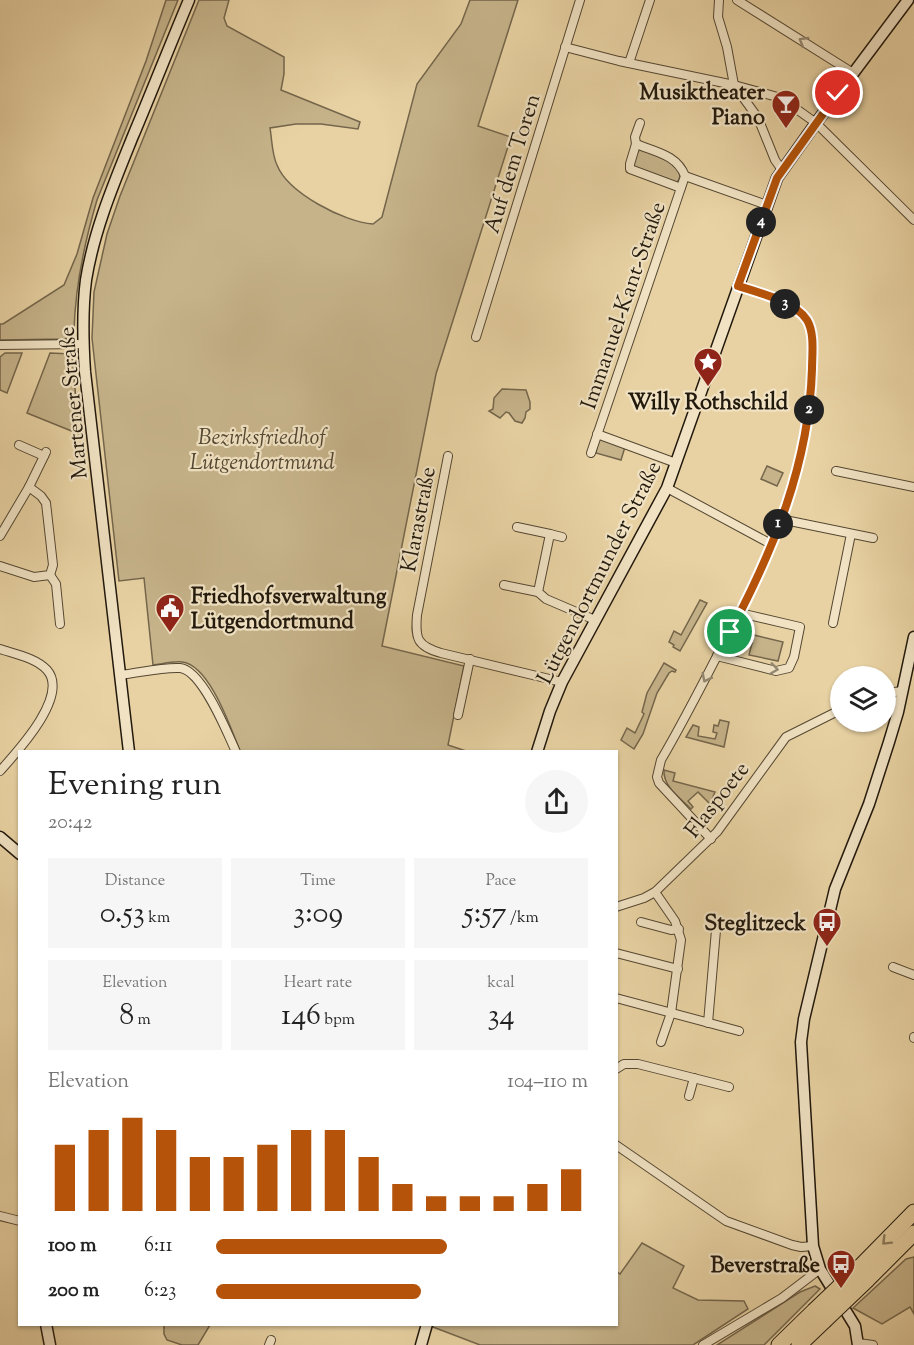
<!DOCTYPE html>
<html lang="en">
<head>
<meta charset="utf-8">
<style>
	body { margin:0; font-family:"Sorts Mill Goudy",serif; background:#f6f6f6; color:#222; height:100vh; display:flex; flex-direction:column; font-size:22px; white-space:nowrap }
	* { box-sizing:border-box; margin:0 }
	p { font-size:20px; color:#767676 }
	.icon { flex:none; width:33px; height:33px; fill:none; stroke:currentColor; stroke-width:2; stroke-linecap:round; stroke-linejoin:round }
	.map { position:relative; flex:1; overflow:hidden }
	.side { position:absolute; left:18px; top:750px; width:600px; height:576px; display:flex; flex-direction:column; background:#fff; border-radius:0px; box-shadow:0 2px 4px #0004 }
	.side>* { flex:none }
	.controls { position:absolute; left:830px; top:666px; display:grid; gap:12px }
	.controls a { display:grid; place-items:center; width:66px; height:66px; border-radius:50%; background:#fff; box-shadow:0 2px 4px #0004; font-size:30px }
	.pin { position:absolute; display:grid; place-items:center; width:51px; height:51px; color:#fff; margin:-26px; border:3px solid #fff; border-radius:50%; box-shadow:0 2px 6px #0007 }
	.km { position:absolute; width:30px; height:30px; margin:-15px; border-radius:50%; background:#222; color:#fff; font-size:16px; line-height:30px; text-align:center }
	.round { display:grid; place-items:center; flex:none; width:63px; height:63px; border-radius:32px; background:#f6f6f6 }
	.head { display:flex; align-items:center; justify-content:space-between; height:102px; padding:0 30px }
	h1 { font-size:33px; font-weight:600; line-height:45px }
	.figures { display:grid; grid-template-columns:repeat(3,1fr); gap:9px; height:102px; padding:6px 30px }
	.figures div { display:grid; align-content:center; border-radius:0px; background:#f6f6f6; text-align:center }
	.figures b { font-size:30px; font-weight:600 }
	.figures small { font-size:16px; font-weight:400 }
	.figures p { font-size:16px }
	.chart { height:168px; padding:12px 30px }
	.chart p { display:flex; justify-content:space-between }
	.chart svg { width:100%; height:108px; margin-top:6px; stroke:#b45309; stroke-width:6 }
	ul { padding:0 30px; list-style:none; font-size:20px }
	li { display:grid; grid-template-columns:96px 72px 1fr; align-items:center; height:45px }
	li i { height:15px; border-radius:8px; background:#b45309 }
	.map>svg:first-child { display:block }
</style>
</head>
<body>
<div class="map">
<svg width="914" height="1345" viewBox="0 0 914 1345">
	<rect width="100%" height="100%" fill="#e8d2a3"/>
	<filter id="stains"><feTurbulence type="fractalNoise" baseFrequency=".00333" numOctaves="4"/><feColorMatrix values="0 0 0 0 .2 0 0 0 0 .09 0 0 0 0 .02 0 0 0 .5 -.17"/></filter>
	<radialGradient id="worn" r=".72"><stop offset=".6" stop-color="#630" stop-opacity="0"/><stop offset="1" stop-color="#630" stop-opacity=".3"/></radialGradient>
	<g fill="#c6b38a" stroke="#74664c" stroke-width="1.5">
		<path d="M 166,0 L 178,0 L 97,200 C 84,244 75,286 74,332 L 72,336 L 65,339 L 0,340 L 0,324 L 3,324 L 64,285 L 77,254 L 93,198 L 146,61 Z"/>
		<path d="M 199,0 L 229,0 L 224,18 L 227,26 L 284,57 L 284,74 L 281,90 L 360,122 L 358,129 L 321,124 L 296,124 L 270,128 C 272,140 272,155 277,165 C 288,193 344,222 373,224 L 382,217 L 417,84 L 461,24 L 470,0 L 518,0 L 478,126 L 511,137 L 436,374 L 382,646 L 464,666 L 448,745 L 466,751 L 240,751 C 231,729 210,665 182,662 C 173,661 162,664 153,665 L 144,578 L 119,581 L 92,338 L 94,292 L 107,234 L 120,196 Z"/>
		<path d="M 640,149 L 675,163 C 678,170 683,176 677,182 L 673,183 L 633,167 L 635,156 Z"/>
		<path d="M 5,353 L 22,353 L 7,393 L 0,390 L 0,357 Z"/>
		<path d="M 50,353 L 72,354 L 79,434 L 27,413 Z"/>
		<path d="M 502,389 L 526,390 L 530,402 L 530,409 L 526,412 L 525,418 L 522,423 L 515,421 L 509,413 L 506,412 L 500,418 L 489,411 L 493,409 L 494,398 Z"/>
		<path d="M 600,439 L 625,447 L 621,460 L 596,453 L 598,441 Z"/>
		<path d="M 767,466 L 783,473 L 777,486 L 761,479 Z"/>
		<path d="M 700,600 L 707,603 L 680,651 L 673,647 L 674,645 L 669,642 L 674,631 L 681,635 Z"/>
		<path d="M 754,635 L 783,642 L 778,661 L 749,655 Z"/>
		<path d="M 664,663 L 676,670 L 675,672 L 672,671 L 669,673 L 657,693 L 643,734 L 634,749 L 621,740 L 627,728 L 635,733 L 644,714 L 642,712 L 647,693 Z"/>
		<path d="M 720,720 L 729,722 L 724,747 L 686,737 L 693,725 L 699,727 L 698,736 L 715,739 L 717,733 L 713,732 L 714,725 L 718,726 Z"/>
		<path d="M 664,770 L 675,773 L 673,781 L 715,792 L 710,804 L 698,792 L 688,801 L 693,807 L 691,809 C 682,799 663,788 664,770 Z"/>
		<path d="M 642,1243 L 684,1266 L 673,1288 L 698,1300 L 744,1301 L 748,1309 L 693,1345 L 480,1345 L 433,1327 L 434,1324 L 616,1324 L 617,1272 L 620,1274 Z"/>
		<path d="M 914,1257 L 914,1314 L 910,1307 L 882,1324 L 853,1308 L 906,1259 Z"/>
		<path d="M 815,1286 L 820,1289 L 764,1345 L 717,1345 L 800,1292 Z"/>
		<path d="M 164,1325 L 164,1324 L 210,1325 L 198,1345 L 182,1345 L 167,1340 L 164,1334 Z"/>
	</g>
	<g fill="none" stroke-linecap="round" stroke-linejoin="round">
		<g stroke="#544732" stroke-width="10">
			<g id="street">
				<path d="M 719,0 L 718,17 L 727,47 L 734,85 L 758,118 L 775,160 L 782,170"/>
				<path d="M 737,0 L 853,73"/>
				<path d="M 565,47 L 619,61 L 734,85 L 781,98 L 816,123 L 914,220"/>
				<path d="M 629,63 L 650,0"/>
				<path d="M 636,144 L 635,137 L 640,123"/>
				<path d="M 685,176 L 767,205"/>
				<path d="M 476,337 L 580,0"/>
				<path d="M 0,345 L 83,344"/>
				<path d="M 597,434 L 676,463"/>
				<path d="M 19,445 L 44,456"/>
				<path d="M 591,453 L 685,176 C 677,155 656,152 636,144 L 630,164 L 630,169 L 681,188"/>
				<path d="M 448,456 L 417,615 C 415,639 417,646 441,653 L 562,682"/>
				<path d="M 836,471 L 914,487"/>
				<path d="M 29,487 L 46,452"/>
				<path d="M 667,488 L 771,544"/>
				<path d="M 780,519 L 873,538"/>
				<path d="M 517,527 L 550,534"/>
				<path d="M 0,536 L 29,487 L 41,496 L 46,503 L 53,565 L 50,575 L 34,577 L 0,566"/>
				<path d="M 562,537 L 550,534 L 538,592 L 546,599 L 595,620"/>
				<path d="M 50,575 L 56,584 L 60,624"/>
				<path d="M 504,585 L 538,592"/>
				<path d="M 833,623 L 851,534"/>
				<path d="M 0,649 C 15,654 36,658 47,670 C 70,696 16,753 0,771"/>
				<path d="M 717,656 L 776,671 L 789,668 L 794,657 L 800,627 L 740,613"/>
				<path d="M 120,675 C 139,673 161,667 180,668 C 202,670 227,732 236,752"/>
				<path d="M 885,693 L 903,691"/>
				<path d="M 458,715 L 470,659"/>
				<path d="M 711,839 L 659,783 L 657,777 L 661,760 C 681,726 699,691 717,656 C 765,565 808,479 812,374 C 812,358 816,334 807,320 C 795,302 758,293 738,286"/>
				<path d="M 655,892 L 675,921 L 681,940 L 671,1013 L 661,1042"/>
				<path d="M 616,907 L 644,898 L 655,892 L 717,832 L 786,737 L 840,710"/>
				<path d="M 641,922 L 671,930 L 679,929"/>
				<path d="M 616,953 L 678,969"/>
				<path d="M 893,967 L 914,975"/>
				<path d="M 616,998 L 739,1031"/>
				<path d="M 708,1023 L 716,930"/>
				<path d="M 914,1038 L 914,1037"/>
				<path d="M 616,1069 L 624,1064 L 638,1064 L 729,1087"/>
				<path d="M 689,1096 L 694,1078"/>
				<path d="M 616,1145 L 726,1221 L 792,1245 L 801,1247 L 813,1246"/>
				<path d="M 0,1216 L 20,1221"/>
				<path d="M 858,1343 L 873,1345"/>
				<path d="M 269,1345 L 271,1340"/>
				<path d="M 703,1345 L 782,1298 L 820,1269"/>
			</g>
		</g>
		<g stroke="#22190d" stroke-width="13">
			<g id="secondary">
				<path d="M 129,752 L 85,372 C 83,342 82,311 86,280 C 94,230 114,183 133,136 C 152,91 170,45 189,0"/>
				<path d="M 537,752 L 550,711 L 562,682 L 667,488 L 777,178 L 816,123 L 908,0"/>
				<path d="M 0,837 L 20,854"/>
				<path d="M 46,1324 L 50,1345"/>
				<path d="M 421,1345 L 427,1324"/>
				<path d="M 858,1345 L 855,1326 L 820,1269 L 813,1246 L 801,1042 L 804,1019 L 835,889 L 869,804 L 889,742 L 898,712 L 914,637"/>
			</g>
		</g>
		<g stroke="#22190d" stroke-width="17">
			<g id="highway">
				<path d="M 857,1270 L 914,1212"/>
				<path d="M 867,1280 L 914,1233"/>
				<path d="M 779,1345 L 814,1311"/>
				<path d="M 799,1345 L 824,1321"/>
			</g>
		</g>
		<use href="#street" stroke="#f0e2c3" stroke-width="8"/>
		<use href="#secondary" stroke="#f0e2c3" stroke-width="10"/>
		<use href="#highway" stroke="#e8d2a3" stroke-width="15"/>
		<g stroke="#22190d" stroke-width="17" stroke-linecap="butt">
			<g id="highway-bridge">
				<path d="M 814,1311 L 857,1270"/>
				<path d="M 824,1321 L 867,1280"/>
			</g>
		</g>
		<use href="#highway-bridge" stroke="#e8d2a3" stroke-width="15"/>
	</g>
	<defs><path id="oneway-chevron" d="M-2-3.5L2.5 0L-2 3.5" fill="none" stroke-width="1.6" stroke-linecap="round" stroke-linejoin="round" transform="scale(1.5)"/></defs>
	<g stroke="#938871">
		<use href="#oneway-chevron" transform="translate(803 41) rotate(-149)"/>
		<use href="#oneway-chevron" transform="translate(774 669) rotate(8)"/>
		<use href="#oneway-chevron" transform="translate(706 678) rotate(117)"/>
	</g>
	<use stroke="#8f7f60" href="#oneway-chevron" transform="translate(886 1241) rotate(135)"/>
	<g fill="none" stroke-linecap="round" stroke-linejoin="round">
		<g stroke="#fff" stroke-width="12">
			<path id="route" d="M 730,632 C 774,549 809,464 812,369 C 812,355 815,333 807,320 C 796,302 757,292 738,286 L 777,178 L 838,93"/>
		</g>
		<use href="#route" stroke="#b45309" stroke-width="8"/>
	</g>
	<defs>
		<g id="bar-pin" transform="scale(1.5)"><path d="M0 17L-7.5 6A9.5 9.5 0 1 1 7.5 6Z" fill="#8f2418" stroke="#f0e2c3"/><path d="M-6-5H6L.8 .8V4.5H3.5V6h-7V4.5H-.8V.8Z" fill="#fff"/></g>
		<g id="sight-pin" transform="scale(1.5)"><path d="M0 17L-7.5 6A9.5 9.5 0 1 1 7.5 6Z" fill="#8f2418" stroke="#f0e2c3"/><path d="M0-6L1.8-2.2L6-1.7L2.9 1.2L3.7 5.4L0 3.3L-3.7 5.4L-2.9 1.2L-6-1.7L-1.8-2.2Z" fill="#fff"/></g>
		<g id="civic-pin" transform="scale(1.5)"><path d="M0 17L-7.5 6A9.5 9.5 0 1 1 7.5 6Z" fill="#8f2418" stroke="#f0e2c3"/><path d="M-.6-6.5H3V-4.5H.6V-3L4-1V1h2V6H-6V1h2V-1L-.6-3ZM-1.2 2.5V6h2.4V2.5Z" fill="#fff"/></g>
		<g id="bus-pin" transform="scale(1.5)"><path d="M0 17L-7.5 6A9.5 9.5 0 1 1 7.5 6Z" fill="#8f2418" stroke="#f0e2c3"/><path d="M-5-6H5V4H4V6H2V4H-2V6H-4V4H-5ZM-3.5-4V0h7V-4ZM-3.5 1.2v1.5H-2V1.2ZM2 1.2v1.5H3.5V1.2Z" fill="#fff"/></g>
	</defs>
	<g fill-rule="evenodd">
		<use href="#bar-pin" x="786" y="104"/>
		<use href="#sight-pin" x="708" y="362"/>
		<use href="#civic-pin" x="170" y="608"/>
		<use href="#bus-pin" x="827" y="922"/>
		<use href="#bus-pin" x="841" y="1264"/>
	</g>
	<g text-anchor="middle" stroke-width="4.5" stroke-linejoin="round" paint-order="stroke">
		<g font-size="22" font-weight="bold" fill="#22190d" stroke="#f0e2c3" text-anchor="end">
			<text x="765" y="99">Musiktheater<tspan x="765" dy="25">Piano</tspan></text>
			<text x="708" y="409" text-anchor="middle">Willy Rothschild</text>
			<text x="191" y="603" text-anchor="start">Friedhofsverwaltung<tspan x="191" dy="25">Lütgendortmund</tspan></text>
			<text x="806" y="930">Steglitzeck</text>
			<text x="820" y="1272">Beverstraße</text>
		</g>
		<g font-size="22" fill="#22190d" stroke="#f0e2c3">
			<text transform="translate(511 163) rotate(-73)" y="8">Auf dem Toren</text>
			<text transform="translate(622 305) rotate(-71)" y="8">Immanuel-Kant-Straße</text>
			<text transform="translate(72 403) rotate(-95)" y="8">Martener Straße</text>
			<text transform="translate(417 519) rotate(-79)" y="8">Klarastraße</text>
			<text transform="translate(598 572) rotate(-63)" y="8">Lütgendortmunder Straße</text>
			<text transform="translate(716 799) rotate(-52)" y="8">Flaspoete</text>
		</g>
		<g font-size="22" font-style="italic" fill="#534732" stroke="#f0e2c3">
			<text x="262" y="444">Bezirksfriedhof<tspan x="262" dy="25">Lütgendortmund</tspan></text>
		</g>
	</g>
	<rect width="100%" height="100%" filter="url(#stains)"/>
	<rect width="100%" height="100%" fill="url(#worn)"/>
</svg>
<div class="controls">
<a><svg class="icon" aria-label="layers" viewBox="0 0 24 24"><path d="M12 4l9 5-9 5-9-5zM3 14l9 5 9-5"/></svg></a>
</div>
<div class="pin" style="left:730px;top:632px;background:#1e9e55"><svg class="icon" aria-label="arrive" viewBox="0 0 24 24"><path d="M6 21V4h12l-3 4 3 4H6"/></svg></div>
<div class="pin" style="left:838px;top:93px;background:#d93025"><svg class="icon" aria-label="check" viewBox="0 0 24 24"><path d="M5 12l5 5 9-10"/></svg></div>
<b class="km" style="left:778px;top:524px">1</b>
<b class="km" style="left:809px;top:410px">2</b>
<b class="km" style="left:785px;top:304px">3</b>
<b class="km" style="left:761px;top:222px">4</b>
<section class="side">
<div class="head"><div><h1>Evening run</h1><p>20:42</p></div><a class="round"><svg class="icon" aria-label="share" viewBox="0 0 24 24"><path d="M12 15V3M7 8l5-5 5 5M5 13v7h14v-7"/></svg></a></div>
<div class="figures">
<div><p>Distance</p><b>0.53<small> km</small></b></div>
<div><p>Time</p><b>3:09</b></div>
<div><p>Pace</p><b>5:57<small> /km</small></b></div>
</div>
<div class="figures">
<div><p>Elevation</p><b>8<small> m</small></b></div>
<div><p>Heart rate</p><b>146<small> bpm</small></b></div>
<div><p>kcal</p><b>34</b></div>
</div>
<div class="chart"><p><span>Elevation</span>104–110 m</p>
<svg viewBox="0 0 160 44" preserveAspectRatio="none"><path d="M5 44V17M15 44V11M25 44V6M35 44V11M45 44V22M55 44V22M65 44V17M75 44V11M85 44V11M95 44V22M105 44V33M115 44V38M125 44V38M135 44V38M145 44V33M155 44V27"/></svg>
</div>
<ul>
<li><b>100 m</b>6:11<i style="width:62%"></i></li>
<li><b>200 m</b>6:23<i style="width:55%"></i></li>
</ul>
</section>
</div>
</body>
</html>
